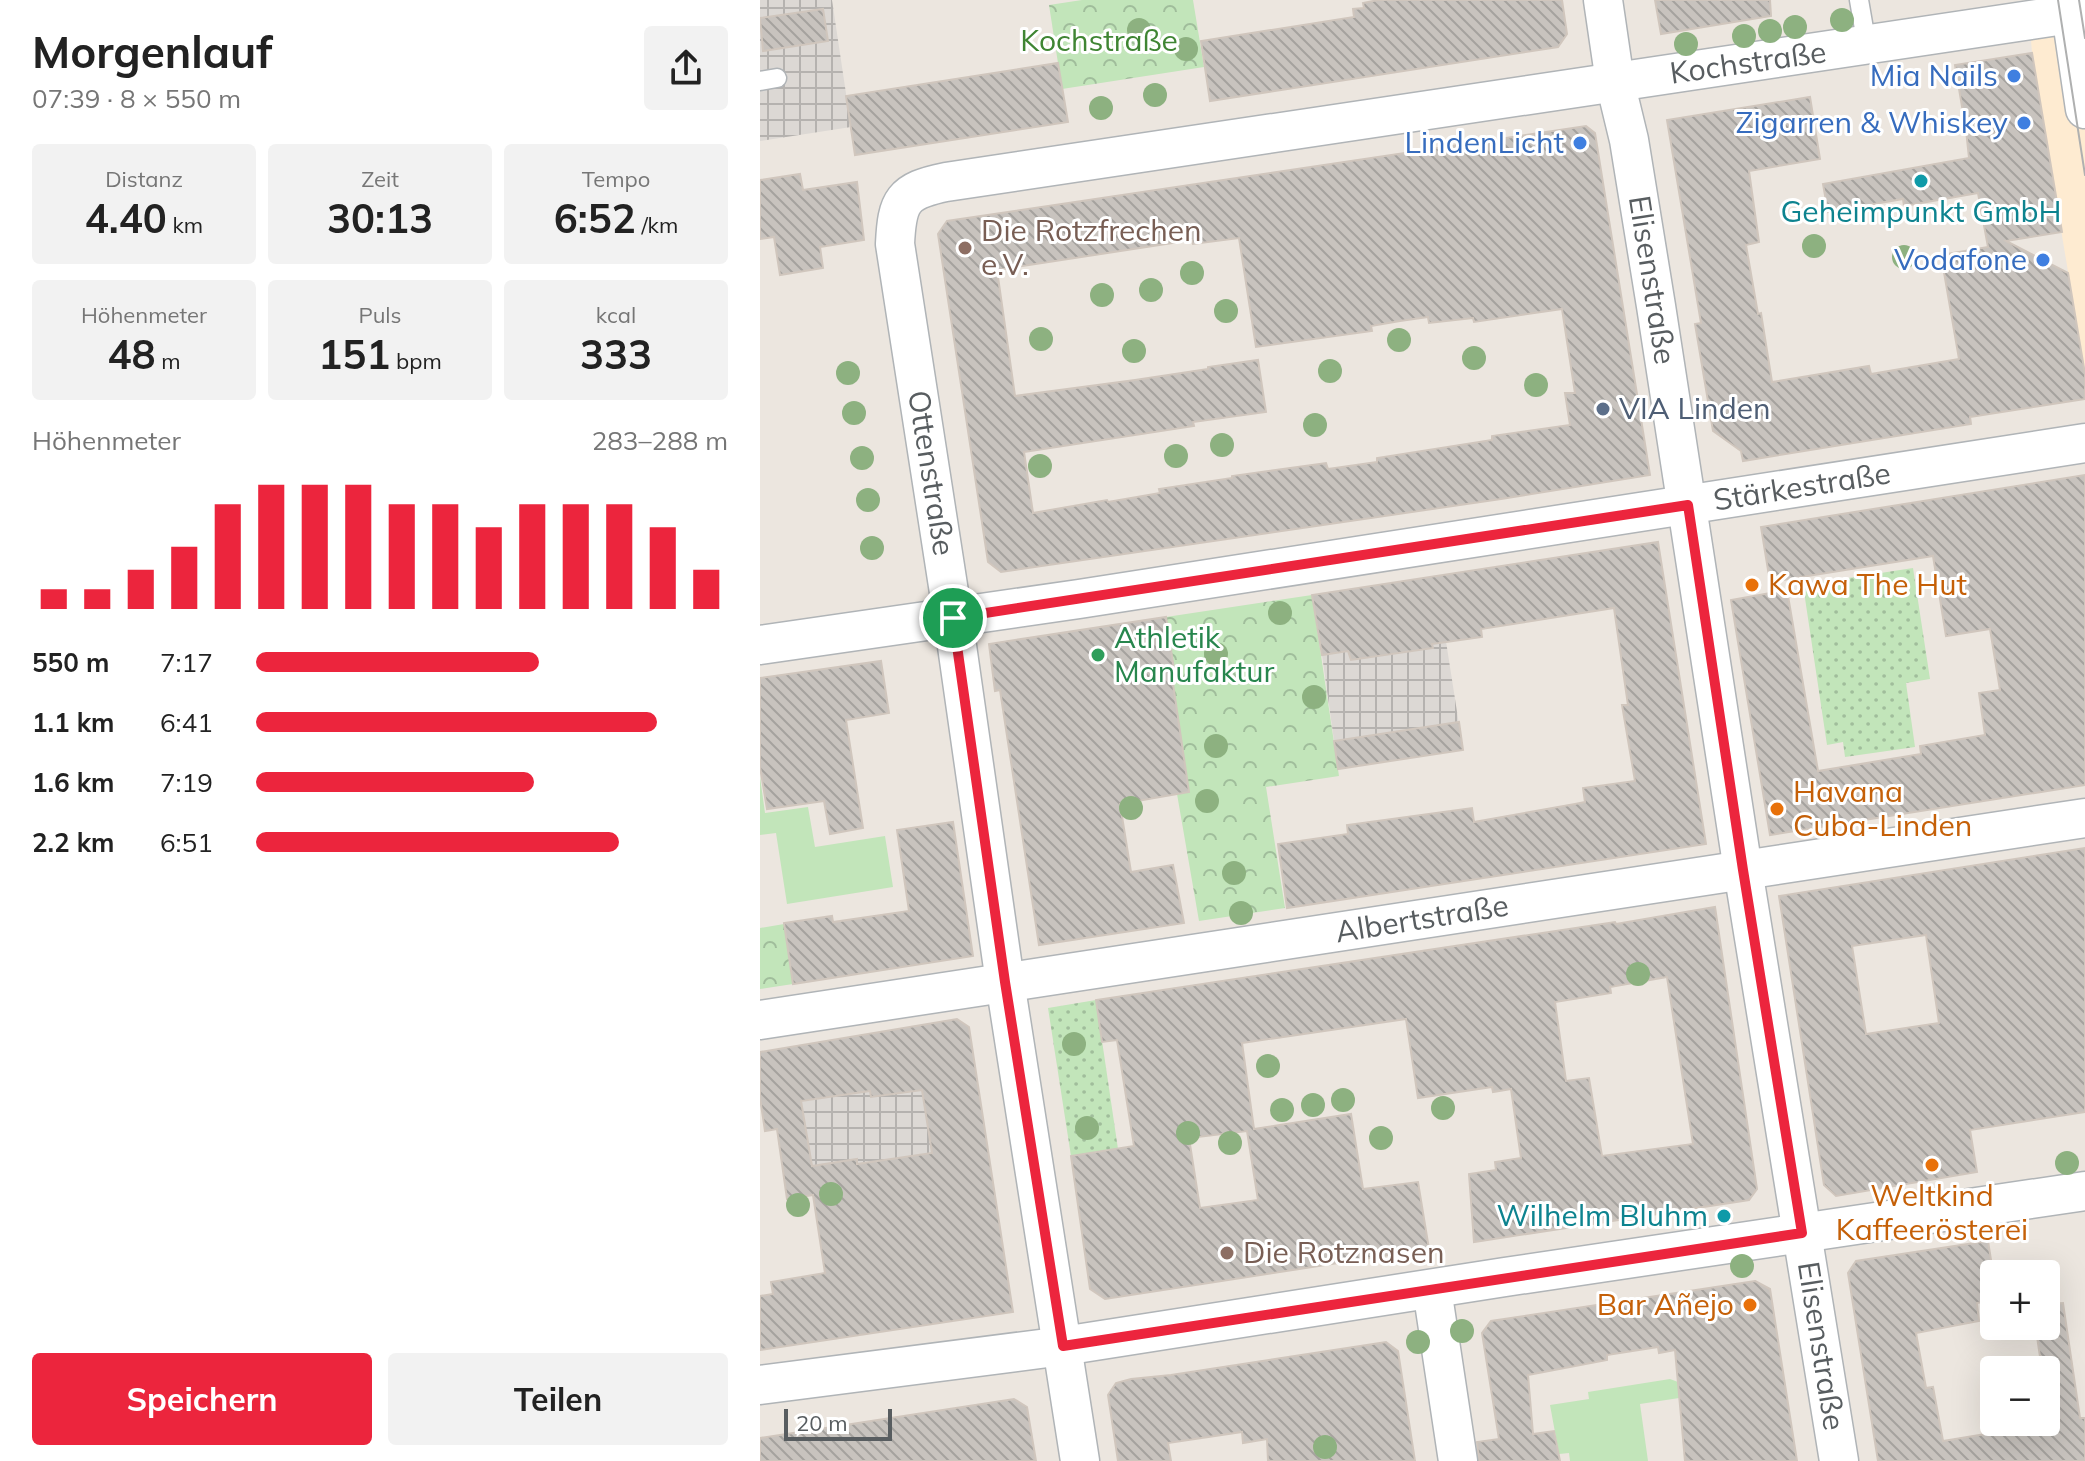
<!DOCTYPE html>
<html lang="de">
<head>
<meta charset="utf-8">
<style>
	body { margin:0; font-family:Mulish,sans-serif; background:#f2f2f2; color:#222; height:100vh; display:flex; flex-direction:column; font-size:30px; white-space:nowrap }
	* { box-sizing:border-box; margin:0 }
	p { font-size:26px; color:#767676 }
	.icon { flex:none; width:44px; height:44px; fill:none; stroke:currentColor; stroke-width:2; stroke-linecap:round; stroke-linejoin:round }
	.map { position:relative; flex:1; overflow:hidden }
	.panel { display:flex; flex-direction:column; background:#fff; width:760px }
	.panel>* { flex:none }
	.tools { position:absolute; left:1220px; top:1260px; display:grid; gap:16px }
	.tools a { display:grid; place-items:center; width:80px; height:80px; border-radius:8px; background:#fff; box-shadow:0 8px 32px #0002; font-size:40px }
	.scale { position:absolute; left:24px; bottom:20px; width:108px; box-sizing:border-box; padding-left:8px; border:4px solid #585d60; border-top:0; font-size:22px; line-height:28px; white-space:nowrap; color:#585d60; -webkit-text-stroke:6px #fff; paint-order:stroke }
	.pin { position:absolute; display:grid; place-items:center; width:68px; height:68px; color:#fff; margin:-34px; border:4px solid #fff; border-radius:50%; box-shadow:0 2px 8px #0007 }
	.round { display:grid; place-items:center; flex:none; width:84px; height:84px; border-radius:8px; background:#f2f2f2 }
	.head { display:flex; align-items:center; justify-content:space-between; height:136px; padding:0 32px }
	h1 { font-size:44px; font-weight:700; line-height:60px }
	.metrics { display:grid; grid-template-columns:repeat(3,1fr); gap:12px; height:136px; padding:8px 32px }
	.metrics div { display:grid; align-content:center; border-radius:8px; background:#f2f2f2; text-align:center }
	.metrics b { font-size:40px; font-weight:700 }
	.metrics small { font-size:22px; font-weight:400 }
	.metrics p { font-size:22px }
	.chart { height:224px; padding:16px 32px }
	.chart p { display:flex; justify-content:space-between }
	.chart svg { width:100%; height:144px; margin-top:8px; stroke:#ec253d; stroke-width:6 }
	.cta { display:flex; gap:16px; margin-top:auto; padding:16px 32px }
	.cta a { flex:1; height:92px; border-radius:8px; background:#ec253d; color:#fff; font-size:32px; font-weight:700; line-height:92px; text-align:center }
	.cta a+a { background:#f2f2f2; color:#222 }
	ul { padding:0 32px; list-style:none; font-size:26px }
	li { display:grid; grid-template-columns:128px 96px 1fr; align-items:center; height:60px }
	li i { height:20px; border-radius:10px; background:#ec253d }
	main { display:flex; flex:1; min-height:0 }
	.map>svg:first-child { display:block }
</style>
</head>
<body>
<main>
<section class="panel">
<div class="head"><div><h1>Morgenlauf</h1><p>07:39 · 8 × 550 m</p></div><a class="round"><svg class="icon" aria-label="share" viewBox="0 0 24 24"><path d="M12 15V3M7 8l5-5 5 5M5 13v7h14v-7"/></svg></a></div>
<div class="metrics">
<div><p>Distanz</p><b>4.40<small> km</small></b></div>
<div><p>Zeit</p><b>30:13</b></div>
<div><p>Tempo</p><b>6:52<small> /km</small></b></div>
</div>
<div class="metrics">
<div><p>Höhenmeter</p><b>48<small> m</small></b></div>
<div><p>Puls</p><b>151<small> bpm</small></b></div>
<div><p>kcal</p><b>333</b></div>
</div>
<div class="chart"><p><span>Höhenmeter</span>283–288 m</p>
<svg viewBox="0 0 160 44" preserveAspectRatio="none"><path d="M5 44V38M15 44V38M25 44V32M35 44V25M45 44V12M55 44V6M65 44V6M75 44V6M85 44V12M95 44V12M105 44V19M115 44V12M125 44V12M135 44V12M145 44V19M155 44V32"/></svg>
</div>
<ul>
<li><b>550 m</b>7:17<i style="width:60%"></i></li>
<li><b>1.1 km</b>6:41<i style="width:85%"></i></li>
<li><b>1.6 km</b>7:19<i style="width:59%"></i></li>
<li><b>2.2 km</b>6:51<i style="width:77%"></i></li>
</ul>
<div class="cta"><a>Speichern</a><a>Teilen</a></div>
</section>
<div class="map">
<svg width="1325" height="1461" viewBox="0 0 1325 1461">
	<defs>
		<pattern id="industrial-grid" width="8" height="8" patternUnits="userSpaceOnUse" patternTransform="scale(2)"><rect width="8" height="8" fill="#dcd8d4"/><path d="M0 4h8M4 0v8" fill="none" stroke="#b5b2af"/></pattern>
		<pattern id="grass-dots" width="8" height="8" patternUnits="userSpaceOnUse" patternTransform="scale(2)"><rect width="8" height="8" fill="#c2e5ba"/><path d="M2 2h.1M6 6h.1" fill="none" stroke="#a0bd9b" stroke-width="1.8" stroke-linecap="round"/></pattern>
		<pattern id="park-crowns" width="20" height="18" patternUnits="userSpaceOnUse" patternTransform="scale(2)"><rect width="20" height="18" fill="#c2e5ba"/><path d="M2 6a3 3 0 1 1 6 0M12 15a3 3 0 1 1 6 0" fill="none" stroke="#a0bd9b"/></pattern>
		<pattern id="building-back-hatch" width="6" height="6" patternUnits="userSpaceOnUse" patternTransform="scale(2)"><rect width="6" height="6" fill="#c8c3be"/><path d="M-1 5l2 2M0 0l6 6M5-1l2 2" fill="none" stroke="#a5a29e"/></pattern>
	</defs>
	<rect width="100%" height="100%" fill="#ece6df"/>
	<path fill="#feebd1" d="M 1268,0 L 1325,0 L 1325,375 L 1272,53 Z"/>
	<g fill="url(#industrial-grid)">
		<path d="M 0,0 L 72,0 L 91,127 L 0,141 Z"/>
		<path d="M 685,635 L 703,750 L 578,769 L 562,655 L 588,651 L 591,660 L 673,648 L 671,637 Z"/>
		<path d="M 161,1083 L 176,1176 L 27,1199 L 13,1106 L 110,1091 L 112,1097 L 140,1093 Z"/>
	</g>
	<g fill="url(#grass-dots)">
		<path d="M 1153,568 L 1170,679 L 1146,683 L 1155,747 L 1085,757 L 1083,742 L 1067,745 L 1043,585 Z"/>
		<path d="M 336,1000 L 358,1149 L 311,1156 L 288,1008 Z"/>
	</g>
	<g fill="url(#park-crowns)">
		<path d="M 322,0 L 433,0 L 444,67 L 302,89 L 289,5 Z"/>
		<path d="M 552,595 L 579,776 L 506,787 L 525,908 L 439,921 L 417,794 L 429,791 L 412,677 L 415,675 L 406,617 Z"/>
		<path d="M 24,924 L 33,984 L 0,989 L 0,928 Z"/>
	</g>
	<g fill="#c2e5ba">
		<path d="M 0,777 L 5,813 L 48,807 L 55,847 L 125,836 L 133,887 L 27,904 L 16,833 L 0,835 Z"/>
		<path d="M 910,1379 L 918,1382 L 919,1398 L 880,1404 L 888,1461 L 810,1461 L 809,1453 L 799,1454 L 790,1405 L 829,1399 L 828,1392 Z"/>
	</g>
	<g fill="url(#building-back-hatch)" stroke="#d0c6bd" stroke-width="2" fill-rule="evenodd">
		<path d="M 618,0 L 802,0 L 807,34 L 798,47 L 450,101 L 441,41 L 594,17 L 593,9 L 604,8 L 603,3 Z"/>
		<path d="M 895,0 L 1010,0 L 1011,16 L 901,34 Z"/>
		<path d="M 63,9 L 68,41 L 3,51 L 0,18 Z"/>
		<path d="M 1272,53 L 1302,232 L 1246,241 L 1308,273 L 1325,374 L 1325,399 L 1210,417 L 1211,424 L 983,461 L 981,451 L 953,431 L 935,324 L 941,323 L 907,120 L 1050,97 L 1060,159 L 989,171 L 999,242 L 986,245 L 998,314 L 1001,313 L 1012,382 L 1109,366 L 1111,374 L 1199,359 L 1181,255 L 1228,247 L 1218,193 L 1144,206 L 1143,199 L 1068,212 L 1063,184 L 1209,158 L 1206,130 L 1195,65 Z"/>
		<path d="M 298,63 L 308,122 L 95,155 L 86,96 Z"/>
		<path d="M 826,126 L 835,133 L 890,475 L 741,499 L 241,572 L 228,562 L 178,234 L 187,221 ZM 479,238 L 496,347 L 612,331 L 611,326 L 640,321 L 668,317 L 669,323 L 713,318 L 714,322 L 802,309 L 815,393 L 805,393 L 810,425 L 732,436 L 732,440 L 617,458 L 617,462 L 568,469 L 566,463 L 472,476 L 472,478 L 399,489 L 400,493 L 348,502 L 347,500 L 273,513 L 264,452 L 434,426 L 433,422 L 506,412 L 498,360 L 448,367 L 448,369 L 375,380 L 255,396 L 237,270 L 432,240 L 433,244 Z"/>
		<path d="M 40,174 L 43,190 L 97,182 L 104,240 L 60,247 L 63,268 L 20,275 L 14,237 L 0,239 L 0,180 Z"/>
		<path d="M 1325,475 L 1325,785 L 1010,835 L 971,600 L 1027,590 L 1058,771 L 1161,754 L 1160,746 L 1225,735 L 1219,693 L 1240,690 L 1230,629 L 1186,636 L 1173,556 L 1010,582 L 1001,527 Z"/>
		<path d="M 898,542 L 946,844 L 527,908 L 518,844 L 588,834 L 587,825 L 712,808 L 714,822 L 815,804 L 825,802 L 823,788 L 875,781 L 862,705 L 868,705 L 854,608 L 721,629 L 722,637 L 672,644 L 673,648 L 591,660 L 588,651 L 562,655 L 552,595 Z"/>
		<path d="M 406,617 L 415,676 L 412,677 L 429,792 L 360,804 L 371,872 L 413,865 L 424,923 L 279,945 L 240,690 L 235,691 L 229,644 Z"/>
		<path d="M 121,661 L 129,713 L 86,720 L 103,828 L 70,834 L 64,801 L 7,809 L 0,767 L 0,678 Z"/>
		<path d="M 699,722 L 703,750 L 578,769 L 574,741 Z"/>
		<path d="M 193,822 L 213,956 L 33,984 L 24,923 L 72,916 L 73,922 L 149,911 L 137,830 Z"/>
		<path d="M 1325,848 L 1325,1112 L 1210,1130 L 1217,1172 L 1076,1196 L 1064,1185 L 1019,896 ZM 1166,935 L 1179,1023 L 1106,1034 L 1092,946 Z"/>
		<path d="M 955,907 L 997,1189 L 989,1200 L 714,1242 L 709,1174 L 736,1170 L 735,1162 L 761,1158 L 751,1089 L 733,1092 L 732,1087 L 658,1098 L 646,1019 L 482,1043 L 494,1129 L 591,1114 L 603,1189 L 658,1182 L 669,1249 L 345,1299 L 330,1289 L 311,1156 L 374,1146 L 357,1040 L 342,1042 L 336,1000 L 855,922 L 856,924 ZM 907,977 L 933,1144 L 842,1156 L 829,1078 L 806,1081 L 795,1002 L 851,993 L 850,987 ZM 487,1131 L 498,1200 L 440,1208 L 429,1138 Z"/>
		<path d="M 197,1019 L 209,1027 L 253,1312 L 0,1350 L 0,1296 L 13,1294 L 11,1282 L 65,1273 L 53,1195 L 27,1199 L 17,1129 L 5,1131 L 0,1098 L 0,1052 ZM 162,1090 L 172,1153 L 97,1164 L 97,1159 L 52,1166 L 41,1101 L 110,1091 L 111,1097 Z"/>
		<path d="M 1228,1241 L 1234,1279 L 1234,1300 L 1217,1303 L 1219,1321 L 1156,1333 L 1166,1388 L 1173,1387 L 1183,1441 L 1286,1424 L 1286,1370 L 1282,1370 L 1276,1330 L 1286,1329 L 1286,1304 L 1303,1303 L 1320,1418 L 1325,1418 L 1325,1461 L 1118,1461 L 1088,1273 L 1096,1261 Z"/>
		<path d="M 995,1281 L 1010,1289 L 1037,1461 L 925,1461 L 915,1350 L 899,1353 L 898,1347 L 847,1355 L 847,1360 L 768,1375 L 773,1434 L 794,1431 L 800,1461 L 719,1461 L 717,1442 L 739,1439 L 722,1333 L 731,1321 Z"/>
		<path d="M 626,1342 L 638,1351 L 655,1461 L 508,1461 L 507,1439 L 483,1443 L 482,1432 L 408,1443 L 411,1461 L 358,1461 L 348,1395 L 356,1383 L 371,1379 L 411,1375 Z"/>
		<path d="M 254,1399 L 267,1407 L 276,1461 L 0,1461 L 0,1438 Z"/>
	</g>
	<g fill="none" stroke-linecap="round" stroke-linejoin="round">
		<g stroke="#b0b4b7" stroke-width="21">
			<g id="lane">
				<path d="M 1099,0 L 1107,46"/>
				<path d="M 0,81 L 17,78"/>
			</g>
		</g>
		<g stroke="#b0b4b7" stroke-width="41">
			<g id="street">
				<path d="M 843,0 L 855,82 L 869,140 L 896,306 L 983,870 L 1079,1461"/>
				<path d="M 1309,0 L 1325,109"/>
				<path d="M 0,645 L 319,599 L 1325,443"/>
				<path d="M 0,1020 L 1325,818"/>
				<path d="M 672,1289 L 698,1461"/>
				<path d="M 0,1385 L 303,1346 L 745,1277 L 1325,1191"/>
				<path d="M 320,1461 L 245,982 L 193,618 L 135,244 C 137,201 142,191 186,182 L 1311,14"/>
			</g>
		</g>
		<use href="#lane" stroke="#fff" stroke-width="18"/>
		<use href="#street" stroke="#fff" stroke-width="38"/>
		<g stroke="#afb0b0" stroke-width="2">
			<path d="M 1298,0 L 1325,175"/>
			<path d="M 1319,0 L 1325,38"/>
		</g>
	</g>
	<g fill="#8db180">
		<circle cx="1082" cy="20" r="12"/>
		<circle cx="1035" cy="27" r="12"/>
		<circle cx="379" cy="30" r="12"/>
		<circle cx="1010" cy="31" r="12"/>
		<circle cx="984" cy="36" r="12"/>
		<circle cx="926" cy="44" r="12"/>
		<circle cx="426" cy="49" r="12"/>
		<circle cx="395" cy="95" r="12"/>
		<circle cx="341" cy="108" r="12"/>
		<circle cx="1054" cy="246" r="12"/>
		<circle cx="1144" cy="257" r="12"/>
		<circle cx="432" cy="273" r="12"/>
		<circle cx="391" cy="290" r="12"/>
		<circle cx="342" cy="295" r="12"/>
		<circle cx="466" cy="311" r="12"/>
		<circle cx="281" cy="339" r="12"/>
		<circle cx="639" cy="340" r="12"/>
		<circle cx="374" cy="351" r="12"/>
		<circle cx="714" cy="358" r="12"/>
		<circle cx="570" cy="371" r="12"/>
		<circle cx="88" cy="373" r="12"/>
		<circle cx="776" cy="385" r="12"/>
		<circle cx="94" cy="413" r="12"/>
		<circle cx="555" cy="425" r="12"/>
		<circle cx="462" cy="445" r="12"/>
		<circle cx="416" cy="456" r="12"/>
		<circle cx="102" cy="458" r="12"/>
		<circle cx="280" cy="466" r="12"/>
		<circle cx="108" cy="500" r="12"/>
		<circle cx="112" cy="548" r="12"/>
		<circle cx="520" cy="613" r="12"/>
		<circle cx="456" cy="654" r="12"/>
		<circle cx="554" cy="697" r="12"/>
		<circle cx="456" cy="746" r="12"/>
		<circle cx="447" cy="801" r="12"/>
		<circle cx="371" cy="808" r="12"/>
		<circle cx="474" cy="873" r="12"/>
		<circle cx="481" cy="913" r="12"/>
		<circle cx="878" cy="974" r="12"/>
		<circle cx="314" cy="1044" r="12"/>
		<circle cx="508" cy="1066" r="12"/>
		<circle cx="583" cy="1100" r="12"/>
		<circle cx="553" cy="1105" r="12"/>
		<circle cx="683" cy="1108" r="12"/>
		<circle cx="522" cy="1110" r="12"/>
		<circle cx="327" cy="1128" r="12"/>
		<circle cx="428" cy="1133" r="12"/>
		<circle cx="621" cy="1138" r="12"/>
		<circle cx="470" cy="1143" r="12"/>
		<circle cx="1307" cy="1163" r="12"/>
		<circle cx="71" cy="1194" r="12"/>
		<circle cx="38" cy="1205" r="12"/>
		<circle cx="982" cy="1266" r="12"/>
		<circle cx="702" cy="1331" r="12"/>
		<circle cx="658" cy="1342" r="12"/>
		<circle cx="565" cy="1447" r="12"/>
	</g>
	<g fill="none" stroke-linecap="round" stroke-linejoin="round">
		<g stroke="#fff" stroke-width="16">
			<path id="route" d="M 928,505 L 983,870 L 1042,1233 L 303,1346 L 245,982 L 193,618 Z"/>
		</g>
		<use href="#route" stroke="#ec253d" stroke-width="10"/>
	</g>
	<g fill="#3f7fe0" stroke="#fff" stroke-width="3">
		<circle cx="1254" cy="76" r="8"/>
		<circle cx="1264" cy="123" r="8"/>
		<circle cx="820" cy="143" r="8"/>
		<circle cx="1283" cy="260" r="8"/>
	</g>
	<g fill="#0f9aa8" stroke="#fff" stroke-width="3">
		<circle cx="1161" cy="181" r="8"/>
		<circle cx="964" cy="1216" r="8"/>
	</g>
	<g fill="#8d6e63" stroke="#fff" stroke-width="3">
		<circle cx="205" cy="248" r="8"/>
		<circle cx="467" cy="1253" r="8"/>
	</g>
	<circle fill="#5c6f8a" stroke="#fff" stroke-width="3" cx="843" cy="409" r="8"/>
	<g fill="#e8710a" stroke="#fff" stroke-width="3">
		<circle cx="992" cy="585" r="8"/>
		<circle cx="1017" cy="809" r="8"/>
		<circle cx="1172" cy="1165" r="8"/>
		<circle cx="990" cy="1305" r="8"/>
	</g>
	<circle fill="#2e9e5b" stroke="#fff" stroke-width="3" cx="338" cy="655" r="8"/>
	<g text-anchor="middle" stroke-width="6" stroke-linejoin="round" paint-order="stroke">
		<g font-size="30" fill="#3f8533" stroke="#fff">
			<text x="339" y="51">Kochstraße</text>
		</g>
		<g font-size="30" fill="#585d60" stroke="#fff">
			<text transform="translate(988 63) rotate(-8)" y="10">Kochstraße</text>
			<text transform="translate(892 280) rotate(81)" y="10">Elisenstraße</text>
			<text transform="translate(171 473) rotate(81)" y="10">Ottenstraße</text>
			<text transform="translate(1042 487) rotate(-9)" y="10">Stärkestraße</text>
			<text transform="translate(662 919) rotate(-9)" y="10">Albertstraße</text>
			<text transform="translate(1061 1346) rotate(81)" y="10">Elisenstraße</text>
		</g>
		<g font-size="30" fill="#366cbe" stroke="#fff" text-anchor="end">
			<text x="1238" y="86">Mia Nails</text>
			<text x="1248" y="133">Zigarren &amp; Whiskey</text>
			<text x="804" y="153">LindenLicht</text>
			<text x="1267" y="270">Vodafone</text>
		</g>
		<g font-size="30" fill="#0d838f" stroke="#fff">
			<text x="1161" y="222">Geheimpunkt GmbH</text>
			<text x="948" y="1226" text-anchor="end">Wilhelm Bluhm</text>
		</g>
		<g font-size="30" fill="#785e54" stroke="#fff" text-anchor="start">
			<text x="221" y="241">Die Rotzfrechen<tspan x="221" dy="34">e.V.</tspan></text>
			<text x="483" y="1263">Die Rotznasen</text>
		</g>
		<g font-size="30" fill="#4e5e75" stroke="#fff" text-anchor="start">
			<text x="859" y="419">VIA Linden</text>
		</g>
		<g font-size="30" fill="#c56008" stroke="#fff" text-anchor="start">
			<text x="1008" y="595">Kawa The Hut</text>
			<text x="1033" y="802">Havana<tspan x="1033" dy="34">Cuba-Linden</tspan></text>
			<text x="1172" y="1206" text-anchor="middle">Weltkind<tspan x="1172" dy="34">Kaffeerösterei</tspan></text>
			<text x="974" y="1315" text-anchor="end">Bar Añejo</text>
		</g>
		<g font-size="30" fill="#27864d" stroke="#fff" text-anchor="start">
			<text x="354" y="648">Athletik<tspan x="354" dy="34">Manufaktur</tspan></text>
		</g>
	</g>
</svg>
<div class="tools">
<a>+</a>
<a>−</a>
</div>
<div class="scale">20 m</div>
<div class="pin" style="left:193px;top:618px;background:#1e9e55"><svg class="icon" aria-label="arrive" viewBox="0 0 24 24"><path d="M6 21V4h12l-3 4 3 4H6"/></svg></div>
</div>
</main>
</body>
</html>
